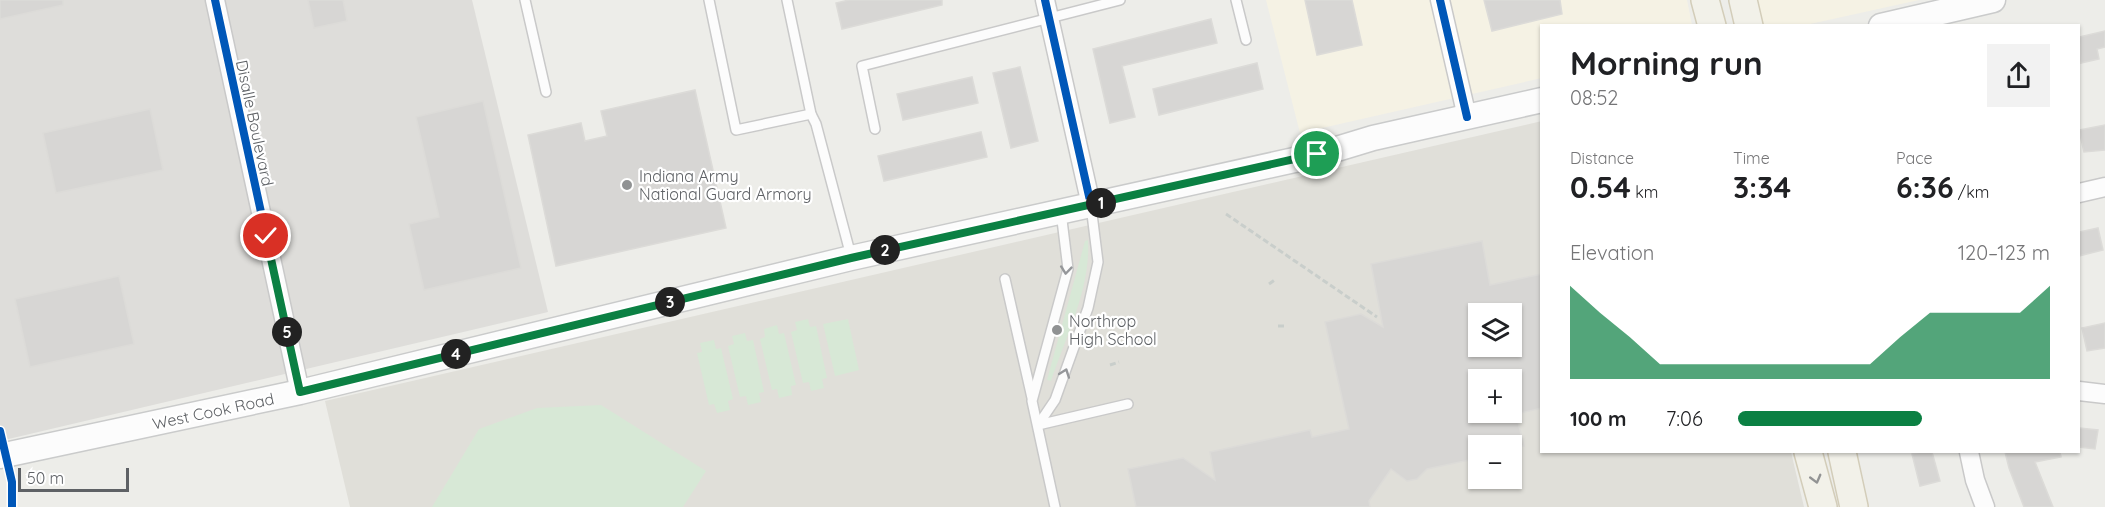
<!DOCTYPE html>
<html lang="en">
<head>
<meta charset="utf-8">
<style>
	body { margin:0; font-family:Quicksand,sans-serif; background:#f2f2f2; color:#202124; height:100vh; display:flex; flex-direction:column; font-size:22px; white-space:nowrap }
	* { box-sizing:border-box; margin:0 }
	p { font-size:20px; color:#757577 }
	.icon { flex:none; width:33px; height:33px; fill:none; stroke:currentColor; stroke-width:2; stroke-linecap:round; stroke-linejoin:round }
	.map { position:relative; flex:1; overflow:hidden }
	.drawer { position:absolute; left:1540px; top:24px; width:540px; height:429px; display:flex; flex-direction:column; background:#fff; border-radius:0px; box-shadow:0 2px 4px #0004 }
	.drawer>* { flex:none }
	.buttons { position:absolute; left:1468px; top:303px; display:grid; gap:12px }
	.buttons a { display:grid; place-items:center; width:54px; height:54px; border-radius:0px; background:#fff; box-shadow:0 2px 4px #0004; font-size:30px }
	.scale { position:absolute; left:18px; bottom:15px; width:111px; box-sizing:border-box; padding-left:6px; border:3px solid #5e6165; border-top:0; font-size:16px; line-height:21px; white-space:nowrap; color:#5e6165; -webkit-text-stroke:4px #fff; paint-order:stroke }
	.pin { position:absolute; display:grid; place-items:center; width:51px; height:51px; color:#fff; margin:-26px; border:3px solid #fff; border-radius:50%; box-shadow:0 2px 6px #0007 }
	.km { position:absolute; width:30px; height:30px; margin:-15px; border-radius:50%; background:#222; color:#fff; font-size:16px; line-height:30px; text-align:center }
	.round { display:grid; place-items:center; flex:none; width:63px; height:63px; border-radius:0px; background:#f2f2f2 }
	.headline { display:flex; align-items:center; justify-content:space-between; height:102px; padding:0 30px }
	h1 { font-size:33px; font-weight:700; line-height:45px }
	.metrics { display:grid; grid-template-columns:repeat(3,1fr); gap:9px; height:102px; padding:6px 30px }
	.metrics div { display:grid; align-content:center }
	.metrics b { font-size:30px; font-weight:700 }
	.metrics small { font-size:16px; font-weight:400 }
	.metrics p { font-size:16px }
	.chart { height:168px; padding:12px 30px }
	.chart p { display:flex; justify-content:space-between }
	.chart svg { width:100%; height:108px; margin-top:6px; fill:#0b8043; opacity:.7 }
	ul { padding:0 30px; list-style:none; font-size:20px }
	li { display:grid; grid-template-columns:96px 72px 1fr; align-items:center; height:45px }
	li i { height:15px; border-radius:8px; background:#0b8043 }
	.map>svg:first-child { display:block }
</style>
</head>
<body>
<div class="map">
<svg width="2105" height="507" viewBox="0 0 2105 507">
	<rect width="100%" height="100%" fill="#edede9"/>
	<g fill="#f5f2e4">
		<path d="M 1266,0 L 1687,0 L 1692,25 L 1542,26 L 1542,78 L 1300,133 Z"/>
		<path d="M 1754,0 L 1919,0 L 1801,26 L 1760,25 Z"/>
	</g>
	<path fill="#deddda" d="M 0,0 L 472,0 L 548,312 L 0,441 Z"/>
	<path fill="#e0dfd9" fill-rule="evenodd" d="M 1542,121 L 1542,452 L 1791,452 L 1804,507 L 350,507 L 325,401 ZM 1479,314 L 1512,314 L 1512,346 L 1479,346 ZM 1479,380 L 1512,380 L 1512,412 L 1479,412 ZM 1479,446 L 1512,446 L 1512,478 L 1479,478 Z"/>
	<g fill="#d7e8d6">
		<path d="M 1088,240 C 1091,288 1066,336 1051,381 L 1047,380 L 1085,241 Z"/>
		<path d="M 808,319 L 810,327 L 816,326 L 827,378 L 822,379 L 824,388 L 811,391 L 809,382 L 803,383 L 791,332 L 797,330 L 795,322 Z"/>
		<path d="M 848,319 L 859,370 L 835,376 L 823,324 Z"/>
		<path d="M 777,325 L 779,334 L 784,333 L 796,385 L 791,386 L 792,395 L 779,398 L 777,389 L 772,390 L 760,339 L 765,337 L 764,329 Z"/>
		<path d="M 745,333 L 747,341 L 753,340 L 764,392 L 759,393 L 761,402 L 748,405 L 746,396 L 740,397 L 728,346 L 734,344 L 732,336 Z"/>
		<path d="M 714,340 L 716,349 L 721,348 L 733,399 L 728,401 L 730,410 L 717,413 L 714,404 L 709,405 L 697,353 L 702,352 L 700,343 Z"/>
		<path d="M 601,405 L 706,471 L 683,507 L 432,507 L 479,429 L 537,408 Z"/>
	</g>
	<g fill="#d7d6d4" stroke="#dcdbd8" stroke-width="1.5" fill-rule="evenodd">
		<path d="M 0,0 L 63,0 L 63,5 L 0,19 Z"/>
		<path d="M 308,0 L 343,0 L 347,21 L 314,28 Z"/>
		<path d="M 849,0 L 942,0 L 942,5 L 842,29 L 836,3 Z"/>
		<path d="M 1305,0 L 1352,0 L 1362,45 L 1317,55 Z"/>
		<path d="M 1484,0 L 1560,0 L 1562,14 L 1492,31 Z"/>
		<path d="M 1211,19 L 1217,43 L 1122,66 L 1135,117 L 1110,123 L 1093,49 Z"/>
		<path d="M 2105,31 L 2105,47 L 2097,49 L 2099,59 L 2081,63 L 2079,37 Z"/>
		<path d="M 1257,63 L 1263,89 L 1159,115 L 1153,89 Z"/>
		<path d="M 1020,67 L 1038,141 L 1011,148 L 993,73 Z"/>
		<path d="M 972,77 L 978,103 L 903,120 L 897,94 Z"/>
		<path d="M 695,90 L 726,228 L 556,266 L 528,135 L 581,123 L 585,141 L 607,136 L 601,111 Z"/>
		<path d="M 483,101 L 521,268 L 424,290 L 409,224 L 439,217 L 416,117 Z"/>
		<path d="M 150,109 L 163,170 L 56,193 L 43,133 Z"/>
		<path d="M 2105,125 L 2105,150 L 2084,152 L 2079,130 Z"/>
		<path d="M 981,132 L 987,157 L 884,181 L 878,156 Z"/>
		<path d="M 2098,228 L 2103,250 L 2079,256 L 2079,232 Z"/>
		<path d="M 1482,241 L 1490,285 L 1542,274 L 1542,408 L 1516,414 L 1524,446 L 1479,446 L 1479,458 L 1427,469 L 1417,479 L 1407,481 L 1391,469 L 1369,501 L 1370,507 L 1136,507 L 1128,469 L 1183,458 L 1215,480 L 1210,452 L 1310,430 L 1312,437 L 1349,429 L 1325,322 L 1361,314 L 1383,327 L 1371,264 ZM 1479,314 L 1512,314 L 1512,346 L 1479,346 ZM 1479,380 L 1512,380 L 1512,412 L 1479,412 Z"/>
		<path d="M 119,276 L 134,344 L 30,367 L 15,299 Z"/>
		<path d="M 2105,323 L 2105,348 L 2087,351 L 2082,328 Z"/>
		<path d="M 2079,428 L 2098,430 L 2095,449 L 2079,447 Z"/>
		<path d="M 1920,452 L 1932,452 L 1940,481 L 1920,486 L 1912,454 Z"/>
		<path d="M 2005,452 L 2060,452 L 2061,457 L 2035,462 L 2053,507 L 2024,507 L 2009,468 Z"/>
	</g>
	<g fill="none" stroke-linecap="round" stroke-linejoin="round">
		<g stroke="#c9c9c9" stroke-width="12">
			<g id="lane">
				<path d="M 525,0 L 546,92"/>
				<path d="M 709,0 L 736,130 L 811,114"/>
				<path d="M 787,0 L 811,114 L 816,124 L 851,256"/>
				<path d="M 1236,0 L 1246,40"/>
				<path d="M 875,129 L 862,66 L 1120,0"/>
				<path d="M 1005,279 L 1032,398"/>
				<path d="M 1038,425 L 1055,400 L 1088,308 L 1098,262 L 1091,206"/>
				<path d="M 1038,425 L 1128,404"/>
				<path d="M 1055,507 L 1032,401 L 1068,269 L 1061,212"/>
			</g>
		</g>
		<g stroke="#c9c9c9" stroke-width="21">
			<g id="street">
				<path d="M 215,0 L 300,392"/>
				<path d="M 1045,0 L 1091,205"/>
				<path d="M 1440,0 L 1467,117"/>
				<path d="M 2079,193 L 2105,187"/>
				<path d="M 2079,391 L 2105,394"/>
				<path d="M 1969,452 L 1975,480 L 1985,507"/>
			</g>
		</g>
		<g stroke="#cacbcb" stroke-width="27">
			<g id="secondary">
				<path d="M 1881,26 L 1993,0"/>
				<path d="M 0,456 L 300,392 L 851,258 L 1317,155 L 1373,138 L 1542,100"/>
			</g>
		</g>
		<g stroke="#d3cdb9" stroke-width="30">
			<g id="primary">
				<path d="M 1705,0 L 1712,26"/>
				<path d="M 1743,0 L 1749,26"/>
				<path d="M 1808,452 L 1823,507"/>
				<path d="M 1842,452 L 1854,507"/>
			</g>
		</g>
		<g stroke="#c9cecb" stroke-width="3" stroke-dasharray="6 3" stroke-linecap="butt">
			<path d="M 1226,214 L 1377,317"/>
			<path d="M 1269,284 L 1276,279"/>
			<path d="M 1101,324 L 1109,322"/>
			<path d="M 1278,326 L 1286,326"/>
			<path d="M 1110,365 L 1119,362"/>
		</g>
		<use href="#lane" stroke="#fcfcfc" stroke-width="9"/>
		<use href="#street" stroke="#fcfcfc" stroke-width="18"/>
		<use href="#secondary" stroke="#fcfcfc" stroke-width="24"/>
		<use href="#primary" stroke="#f2f1e9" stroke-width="27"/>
		<g stroke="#fff" stroke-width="11">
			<g id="cycleway">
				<path d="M 215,0 L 300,392"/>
				<path d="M 1045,0 L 1091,205"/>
				<path d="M 1440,0 L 1467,117"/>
				<path d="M 0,431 L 12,482 L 12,507"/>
			</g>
		</g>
		<use href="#cycleway" stroke="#0057b8" stroke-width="8"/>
	</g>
	<defs><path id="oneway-chevron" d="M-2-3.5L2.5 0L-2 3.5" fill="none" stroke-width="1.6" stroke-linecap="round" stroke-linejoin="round" transform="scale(1.5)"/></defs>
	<g stroke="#95979a">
		<use href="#oneway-chevron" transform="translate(1066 270) rotate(96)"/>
		<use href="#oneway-chevron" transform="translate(1065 373) rotate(-70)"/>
	</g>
	<use stroke="#929393" href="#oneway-chevron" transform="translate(1816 479) rotate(75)"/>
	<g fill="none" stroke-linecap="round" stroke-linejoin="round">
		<g stroke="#fff" stroke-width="12">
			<path id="route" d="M 266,236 L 300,392 L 851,258 L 1317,154"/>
		</g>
		<use href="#route" stroke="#0b8043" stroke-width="8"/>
	</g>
	<g fill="#909293" stroke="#fff" stroke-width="2">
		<circle cx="627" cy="185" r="6"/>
		<circle cx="1057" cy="330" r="6"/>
	</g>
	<g text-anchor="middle" stroke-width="4.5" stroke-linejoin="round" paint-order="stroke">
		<g font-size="16" fill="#5e6165" stroke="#fff">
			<text transform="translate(255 123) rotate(78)" y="6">Disalle Boulevard</text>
			<text transform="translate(213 411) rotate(-12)" y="6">West Cook Road</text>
		</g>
		<g font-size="16" fill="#5e6165" stroke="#fff" text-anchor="start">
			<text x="639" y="182">Indiana Army<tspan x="639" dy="18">National Guard Armory</tspan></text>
			<text x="1069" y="327">Northrop<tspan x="1069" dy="18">High School</tspan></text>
		</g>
	</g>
</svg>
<div class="buttons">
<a><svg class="icon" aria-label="layers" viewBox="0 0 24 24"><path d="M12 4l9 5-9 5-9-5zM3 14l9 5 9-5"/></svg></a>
<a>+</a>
<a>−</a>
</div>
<div class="scale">50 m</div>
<div class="pin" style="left:1317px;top:154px;background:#1e9e55"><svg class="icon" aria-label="arrive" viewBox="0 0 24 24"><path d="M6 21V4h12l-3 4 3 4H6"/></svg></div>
<div class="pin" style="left:266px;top:236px;background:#d93025"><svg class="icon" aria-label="check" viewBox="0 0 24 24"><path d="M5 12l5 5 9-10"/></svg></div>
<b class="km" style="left:1101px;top:203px">1</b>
<b class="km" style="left:885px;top:250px">2</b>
<b class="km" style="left:670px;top:302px">3</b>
<b class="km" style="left:456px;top:354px">4</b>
<b class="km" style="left:287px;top:332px">5</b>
<section class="drawer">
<div class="headline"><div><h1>Morning run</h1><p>08:52</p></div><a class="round"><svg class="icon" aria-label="share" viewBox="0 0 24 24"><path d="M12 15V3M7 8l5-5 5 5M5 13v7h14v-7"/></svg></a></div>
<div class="metrics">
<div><p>Distance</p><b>0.54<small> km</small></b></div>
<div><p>Time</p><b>3:34</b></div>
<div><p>Pace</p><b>6:36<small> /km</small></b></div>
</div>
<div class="chart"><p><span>Elevation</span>120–123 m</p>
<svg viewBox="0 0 160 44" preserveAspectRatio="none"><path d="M0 44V6L10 17L20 27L30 38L40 38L50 38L60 38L70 38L80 38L90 38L100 38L110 27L120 17L130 17L140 17L150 17L160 6V44z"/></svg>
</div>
<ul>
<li><b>100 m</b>7:06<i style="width:59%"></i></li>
</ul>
</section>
</div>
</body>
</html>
